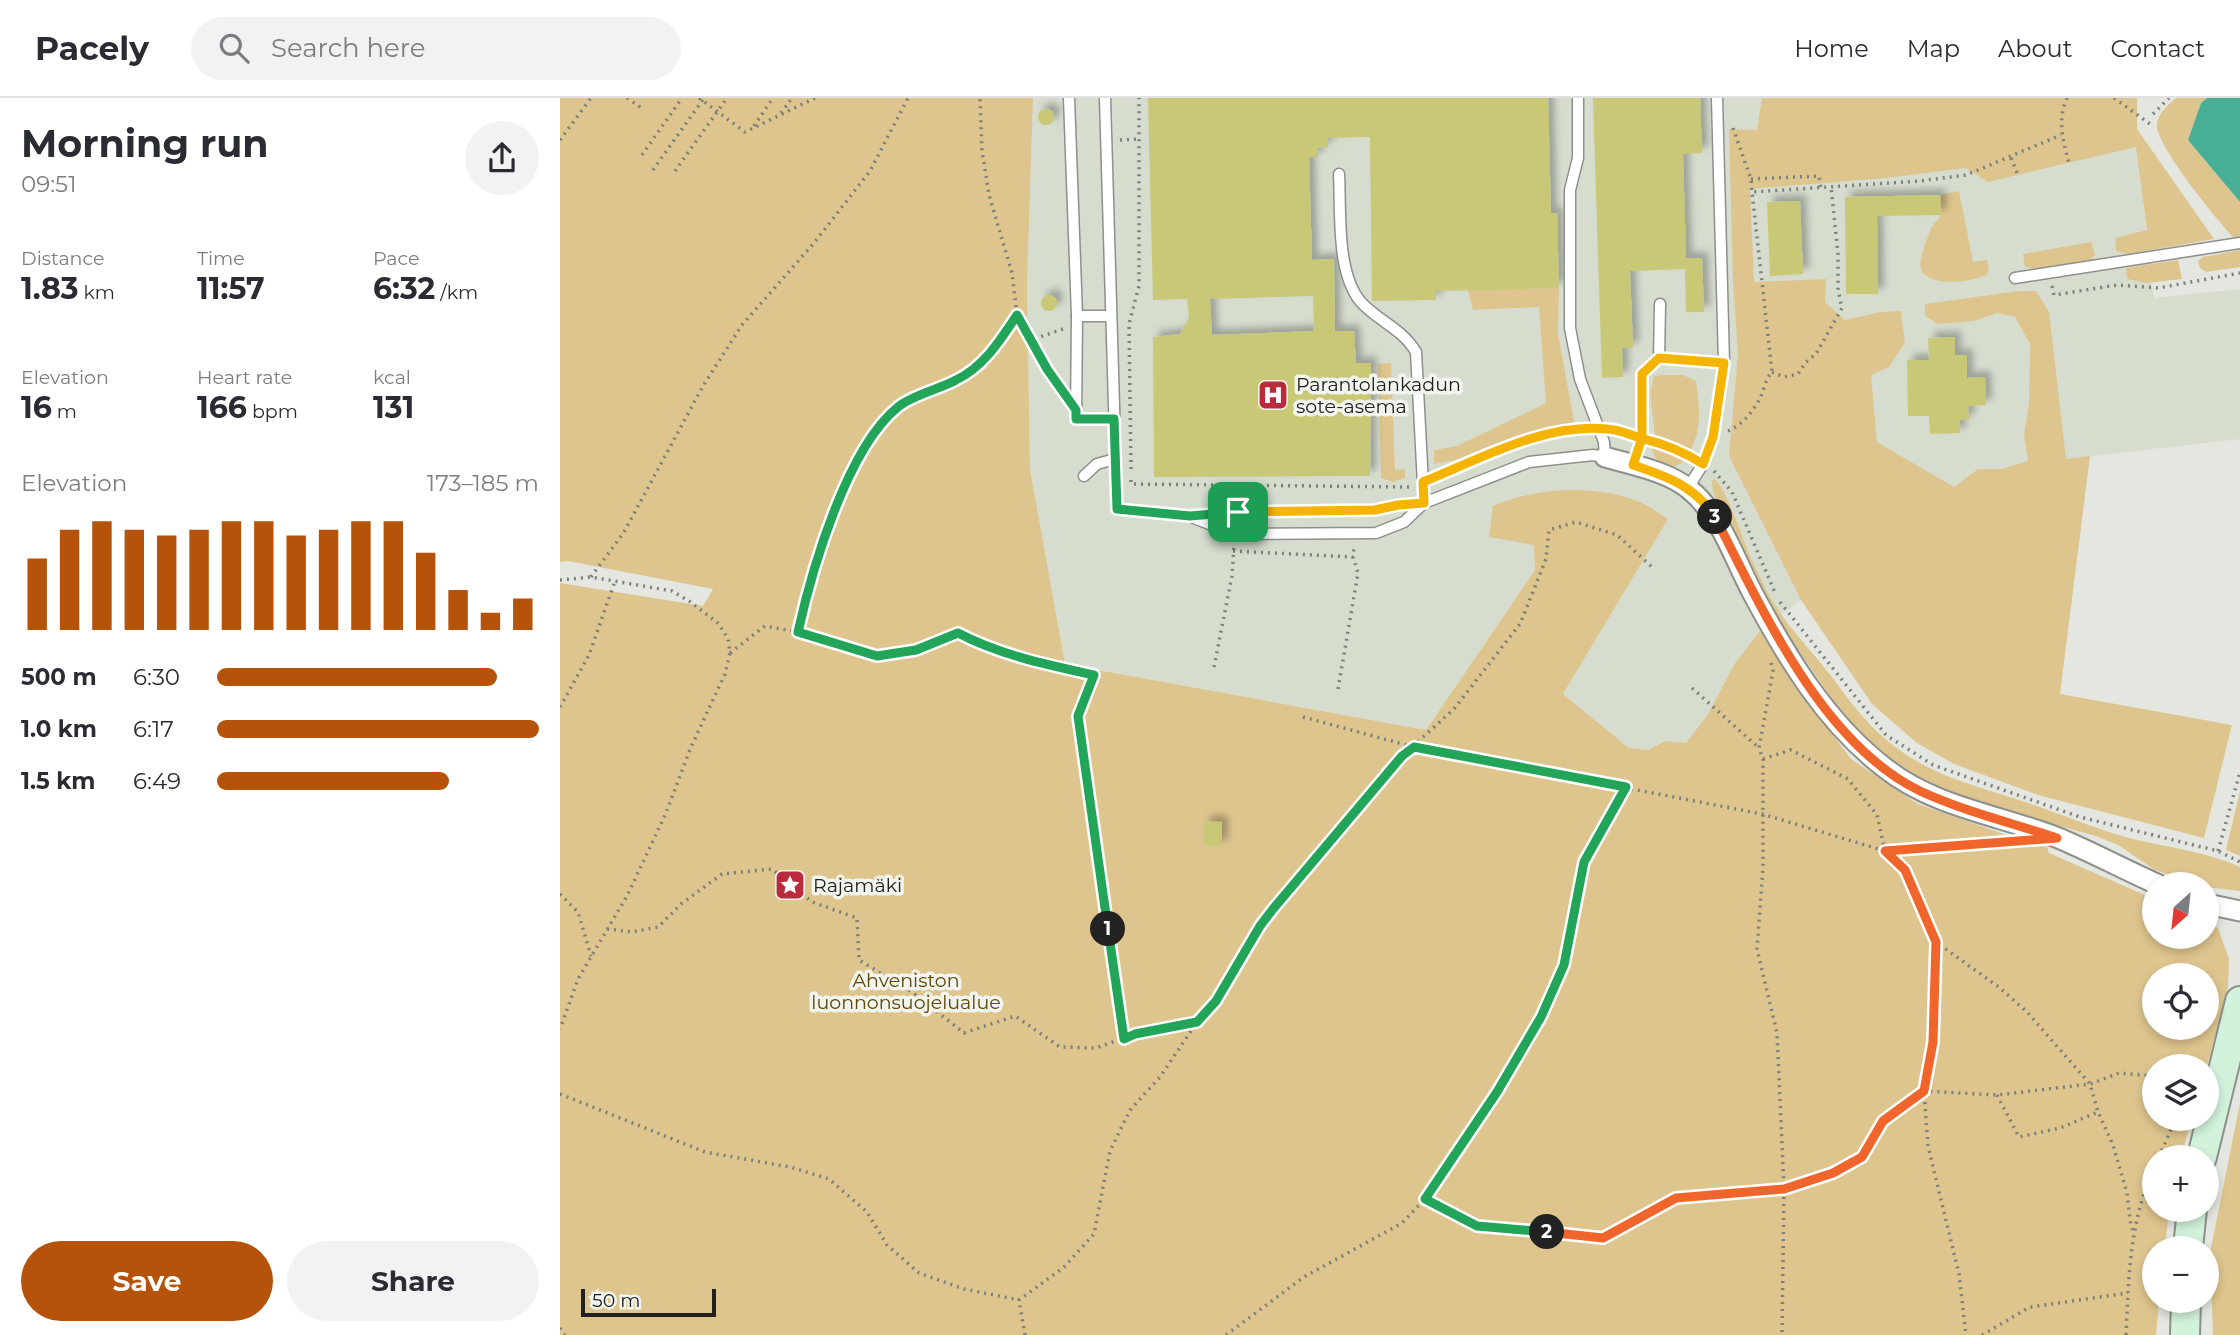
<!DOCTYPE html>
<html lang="en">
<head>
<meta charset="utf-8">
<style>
	body { margin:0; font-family:Montserrat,sans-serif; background:#f2f2f3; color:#2b2b33; height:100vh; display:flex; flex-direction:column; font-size:26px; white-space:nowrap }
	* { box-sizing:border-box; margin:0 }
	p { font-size:23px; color:#7c7c81 }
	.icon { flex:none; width:38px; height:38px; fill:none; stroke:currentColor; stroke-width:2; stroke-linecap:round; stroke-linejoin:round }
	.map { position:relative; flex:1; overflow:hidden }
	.drawer { display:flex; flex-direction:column; background:#fff; width:560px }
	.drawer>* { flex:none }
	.needle { width:46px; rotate:207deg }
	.fabs { position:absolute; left:1582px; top:774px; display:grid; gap:14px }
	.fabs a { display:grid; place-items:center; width:77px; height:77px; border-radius:50%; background:#fff; box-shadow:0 4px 10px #0003; font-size:35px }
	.scale { position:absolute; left:21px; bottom:18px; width:135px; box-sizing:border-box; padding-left:7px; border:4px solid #212220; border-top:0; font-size:19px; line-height:24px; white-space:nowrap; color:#212220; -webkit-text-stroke:5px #f1f5ee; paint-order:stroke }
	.pin { position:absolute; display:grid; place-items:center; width:60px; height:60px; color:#fff; margin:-30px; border-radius:14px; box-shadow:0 4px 10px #0006 }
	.km { position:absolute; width:35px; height:35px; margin:-18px; border-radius:50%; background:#222; color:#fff; font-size:19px; line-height:35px; text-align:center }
	.round { display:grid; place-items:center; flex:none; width:74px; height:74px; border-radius:37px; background:#f2f2f3 }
	.overview { display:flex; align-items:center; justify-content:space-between; height:119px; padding:0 21px }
	h1 { font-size:38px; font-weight:700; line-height:52px }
	.metrics { display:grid; grid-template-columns:repeat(3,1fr); gap:10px; height:119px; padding:7px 21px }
	.metrics div { display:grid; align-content:center }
	.metrics b { font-size:30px; font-weight:700 }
	.metrics small { font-size:19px; font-weight:400 }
	.metrics p { font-size:19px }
	.chart { height:196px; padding:14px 21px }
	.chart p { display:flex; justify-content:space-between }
	.chart svg { width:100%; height:126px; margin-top:7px; stroke:#b45309; stroke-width:6 }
	.cta { display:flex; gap:14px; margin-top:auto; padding:14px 21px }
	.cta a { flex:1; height:80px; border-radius:42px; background:#b45309; color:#fff; font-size:28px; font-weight:700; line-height:80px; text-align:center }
	.cta a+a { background:#f2f2f3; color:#2b2b33 }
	ul { padding:0 21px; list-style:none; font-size:23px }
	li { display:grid; grid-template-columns:112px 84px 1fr; align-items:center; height:52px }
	li i { height:18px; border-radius:9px; background:#b45309 }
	header { display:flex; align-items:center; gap:42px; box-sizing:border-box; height:98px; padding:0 35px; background:#fff; border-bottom:2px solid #e1e1e2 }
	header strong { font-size:33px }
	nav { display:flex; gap:38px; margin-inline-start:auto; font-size:24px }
	.search { width:490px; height:63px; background:#f2f2f3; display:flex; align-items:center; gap:18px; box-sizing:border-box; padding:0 24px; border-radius:38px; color:#7c7c81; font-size:26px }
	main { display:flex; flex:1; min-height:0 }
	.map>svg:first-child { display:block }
</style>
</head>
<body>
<header>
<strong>Pacely</strong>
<div class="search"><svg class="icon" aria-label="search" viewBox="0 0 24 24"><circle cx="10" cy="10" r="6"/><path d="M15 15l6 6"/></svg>Search here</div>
<nav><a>Home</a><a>Map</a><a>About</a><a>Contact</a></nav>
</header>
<main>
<section class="drawer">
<div class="overview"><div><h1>Morning run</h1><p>09:51</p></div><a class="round"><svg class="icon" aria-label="share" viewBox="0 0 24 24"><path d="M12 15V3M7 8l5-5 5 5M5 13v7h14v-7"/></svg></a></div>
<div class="metrics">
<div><p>Distance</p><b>1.83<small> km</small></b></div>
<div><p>Time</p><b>11:57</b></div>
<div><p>Pace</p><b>6:32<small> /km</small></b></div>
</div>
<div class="metrics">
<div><p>Elevation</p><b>16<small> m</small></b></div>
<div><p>Heart rate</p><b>166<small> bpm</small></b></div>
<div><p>kcal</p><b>131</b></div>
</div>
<div class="chart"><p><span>Elevation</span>173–185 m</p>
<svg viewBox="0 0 160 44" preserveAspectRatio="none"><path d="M5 44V19M15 44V9M25 44V6M35 44V9M45 44V11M55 44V9M65 44V6M75 44V6M85 44V11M95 44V9M105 44V6M115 44V6M125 44V17M135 44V30M145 44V38M155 44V33"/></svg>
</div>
<ul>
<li><b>500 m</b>6:30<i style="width:87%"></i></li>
<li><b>1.0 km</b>6:17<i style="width:100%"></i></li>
<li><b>1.5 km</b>6:49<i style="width:72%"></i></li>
</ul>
<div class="cta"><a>Save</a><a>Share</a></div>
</section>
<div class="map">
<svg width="1680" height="1237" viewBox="0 0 1680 1237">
	<defs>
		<filter id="shadow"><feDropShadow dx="6" dy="-6" stdDeviation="3.5" flood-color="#0004"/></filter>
	</defs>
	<rect width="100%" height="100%" fill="#e4e7e0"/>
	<path fill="#d6ddcf" d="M 473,0 L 1308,0 L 1406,70 L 1577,49 L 1594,200 L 1680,191 L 1680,341 L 1506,361 L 1409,399 L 1170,359 L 1241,502 L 1200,533 L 1175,565 L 1148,616 L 1126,645 L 1105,643 L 1088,652 L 1069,650 L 1003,596 L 1108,421 L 1081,405 L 974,447 L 975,472 L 866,632 L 505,566 L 470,371 L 467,187 Z"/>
	<g fill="#dec58e" fill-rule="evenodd">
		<path d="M 0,0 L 473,0 L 467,187 L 470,371 L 505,566 L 866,632 L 975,472 L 974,447 L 929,439 L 933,408 C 976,389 1036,386 1080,404 C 1090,408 1099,416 1108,421 L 1003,596 L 1069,650 L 1088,652 L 1105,643 L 1126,645 L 1148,616 L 1175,565 L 1200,533 L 1227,576 L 1291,661 L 1358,706 L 1469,745 L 1487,749 L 1489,755 L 1594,801 L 1594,838 L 1647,838 L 1647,825 L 1658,830 L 1669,861 L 1668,891 L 1647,968 L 1594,968 L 1594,1020 L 1632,1020 L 1621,1059 L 1594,1059 L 1594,1111 L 1609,1111 L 1605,1150 L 1594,1150 L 1594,1202 L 1599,1202 L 1596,1237 L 0,1237 L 0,485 L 143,508 L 153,491 L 8,463 L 0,464 ZM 1594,877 L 1647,877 L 1647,929 L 1594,929 Z"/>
		<path d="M 1202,0 L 1577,0 L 1577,31 L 1654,141 L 1568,156 L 1556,153 L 1555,140 L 1587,132 L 1576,49 L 1428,84 L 1406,70 L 1326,80 L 1190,91 L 1194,184 L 1266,181 L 1265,204 L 1285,222 L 1321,214 L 1341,213 L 1345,245 L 1329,269 L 1311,277 L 1317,344 L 1394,389 L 1418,371 L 1442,371 L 1468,363 L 1464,337 L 1469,306 L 1470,246 L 1455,219 L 1437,215 L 1414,223 L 1378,226 L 1365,218 L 1365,206 L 1458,193 L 1476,193 L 1489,214 L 1506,361 L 1530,358 L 1500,596 L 1672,627 L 1644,740 L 1478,697 L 1394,666 L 1357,645 L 1312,606 L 1241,502 L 1169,358 L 1178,256 L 1173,185 L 1169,31 L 1197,32 Z"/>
		<path d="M 1616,0 L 1647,0 L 1641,5 L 1628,42 L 1680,104 L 1680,140 L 1675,141 C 1659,125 1594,45 1597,26 C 1598,15 1608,7 1616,0 Z"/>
		<path d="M 1399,93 L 1413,164 L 1427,162 L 1429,171 L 1427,177 C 1407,184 1378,190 1362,174 L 1360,166 L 1364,149 L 1371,130 L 1381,117 L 1380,97 Z"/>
		<path d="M 1531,144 L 1535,156 L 1531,162 L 1474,171 L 1465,169 L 1463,156 Z"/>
		<path d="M 1680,152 L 1680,169 L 1646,174 L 1640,170 L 1638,163 L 1643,159 Z"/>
		<path d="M 1618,162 L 1622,181 L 1587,185 L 1567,181 L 1566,170 Z"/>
		<path d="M 999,190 L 998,235 L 1014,324 L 965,335 L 895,362 L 874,366 L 874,352 L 897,348 L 986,305 L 979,209 L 913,212 L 908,192 Z"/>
		<path d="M 831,265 L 835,372 L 845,371 L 845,380 L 833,384 L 821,380 L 818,266 Z"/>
		<path d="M 1103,277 L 1123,277 L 1136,283 C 1139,308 1143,330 1130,353 L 1095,338 L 1090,295 L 1094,278 Z"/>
		<path d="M 1092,348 L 1123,362 L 1123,364 L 1115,368 C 1101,366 1093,363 1092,348 Z"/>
		<path d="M 1153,380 C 1166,387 1183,443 1191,460 C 1199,476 1206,493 1215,507 C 1230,531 1251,552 1268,574 C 1285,596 1302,621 1323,639 C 1364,675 1406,685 1456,701 C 1497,714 1536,732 1577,742 C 1612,750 1647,754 1680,769 L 1680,793 L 1647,789 L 1647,786 L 1636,786 L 1595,772 L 1558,747 L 1536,738 L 1467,719 L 1447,716 L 1397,698 L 1347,674 L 1313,650 L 1279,611 L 1219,524 L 1182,447 L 1156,403 L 1152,388 Z"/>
		<path d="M 1680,693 L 1680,758 L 1666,752 Z"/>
		<path d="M 1680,1005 L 1680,1237 L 1653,1237 L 1650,1155 Z"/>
	</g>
	<path fill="#48af95" d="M 1647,0 L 1680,0 L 1680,104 L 1628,42 L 1641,5 Z"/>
	<g fill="#c9c877" fill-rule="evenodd" filter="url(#shadow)">
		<path d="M 588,0 L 988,0 L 991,115 L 997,115 L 999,190 L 876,193 L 876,202 L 812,203 L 810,39 L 768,40 L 768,49 L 758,50 L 758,59 L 749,59 L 752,162 L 774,161 L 775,233 L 794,233 L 796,265 L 811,265 L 810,378 L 594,379 L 593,239 L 620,236 L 629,220 L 627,201 L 593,202 ZM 753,198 L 754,233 L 652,237 L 650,201 Z"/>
		<path d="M 1033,0 L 1140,0 L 1142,55 L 1123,56 L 1126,160 L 1142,160 L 1144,214 L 1126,214 L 1125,171 L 1070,173 L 1073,250 L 1062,250 L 1063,279 L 1042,280 Z"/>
		<circle cx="486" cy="19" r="8"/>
		<path d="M 1380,97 L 1381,117 L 1317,118 L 1318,196 L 1286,196 L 1285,99 Z"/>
		<path d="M 1240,103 L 1243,176 L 1210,178 L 1207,104 Z"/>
		<circle cx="489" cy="205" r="8"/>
		<path d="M 1395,239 L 1395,257 L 1407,257 L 1407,280 L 1425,279 L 1426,307 L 1408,308 L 1409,322 L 1400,322 L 1400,335 L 1370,336 L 1369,318 L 1348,318 L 1347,262 L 1369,262 L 1368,240 Z"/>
		<path d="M 644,723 L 662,724 L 662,748 L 644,747 Z"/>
	</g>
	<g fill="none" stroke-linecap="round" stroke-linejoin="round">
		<g stroke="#8d908a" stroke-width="13">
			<g id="service">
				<path d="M 509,0 L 517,218 L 551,218"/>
				<path d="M 545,0 L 557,411 L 630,418 L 678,414 L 815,412 L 838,407 L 864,405 L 969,364 L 1033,357 L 1045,359 L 1044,344 L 1020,281 L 1010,230 L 1010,92 L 1018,60 L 1018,0"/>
				<path d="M 779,76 C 781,113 776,173 800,203 C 816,222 842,230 856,254 L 864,405"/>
				<path d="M 1455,180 L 1680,145"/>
				<path d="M 517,218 L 516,321 L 554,321"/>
				<path d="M 1099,260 L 1100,206"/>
				<path d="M 1073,367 L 1082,340 L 1082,276 L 1099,260 L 1164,265"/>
				<path d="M 524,378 L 537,366 L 555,361"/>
				<path d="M 1128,390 L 1143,366 L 1153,339 L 1164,265 L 1157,0"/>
				<path d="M 634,420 L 675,436 L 816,435 L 844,424 L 864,405"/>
			</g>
		</g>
		<g stroke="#8d908a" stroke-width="23">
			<g id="minor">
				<path d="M 1045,359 C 1072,367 1107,373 1129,391 C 1161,417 1173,458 1192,494 C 1226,558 1266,625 1325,670 C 1374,709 1439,717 1496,739 C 1530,753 1563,771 1597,786"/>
				<path d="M 1647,806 L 1680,813"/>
			</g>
		</g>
		<g stroke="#8d908a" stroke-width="32">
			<g id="secondary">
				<path d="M 1642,1059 L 1680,903"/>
				<path d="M 1628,1150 L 1632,1111"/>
				<path d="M 1625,1237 L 1626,1202"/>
			</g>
		</g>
		<g stroke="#7d7f7b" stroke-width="3.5" stroke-dasharray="2 5" stroke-linecap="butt">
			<path d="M 67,0 L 83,11"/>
			<path d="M 139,0 L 185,34 L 255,0"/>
			<path d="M 1507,0 C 1497,22 1503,43 1509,65"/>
			<path d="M 1554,0 L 1590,26"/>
			<path d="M 221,15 L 232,0"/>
			<path d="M 1593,16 L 1609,0"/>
			<path d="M 194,28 L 213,0"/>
			<path d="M 1173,30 L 1191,81 L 1192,94"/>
			<path d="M 0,42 L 31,0"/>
			<path d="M 560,42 L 579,41"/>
			<path d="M 82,57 L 122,0"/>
			<path d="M 1451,60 L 1458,77"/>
			<path d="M 93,72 L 144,0"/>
			<path d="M 115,73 L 167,0"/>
			<path d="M 1191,81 L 1259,78 L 1261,90"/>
			<path d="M 1492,188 L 1494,197 L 1557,187 L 1598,190 L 1680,175"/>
			<path d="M 457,217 L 487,271 L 503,293"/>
			<path d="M 470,236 L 474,241 L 503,231"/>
			<path d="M 1212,274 L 1224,279 L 1238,276 L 1246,264 L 1256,256 L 1282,210 L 1278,192 L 1278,156 L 1271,89"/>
			<path d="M 1055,333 L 1071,337"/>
			<path d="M 1168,333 C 1182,327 1193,314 1200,300 C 1204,292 1205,282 1212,274 L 1192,94 L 1360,83 L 1406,77 L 1501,37"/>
			<path d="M 1095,344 L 1133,359"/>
			<path d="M 571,371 L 569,226 L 579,188 L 579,0"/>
			<path d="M 1154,373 L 1172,394 L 1216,497"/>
			<path d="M 874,379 C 923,360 973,333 1026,332"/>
			<path d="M 571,382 L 571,386 L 851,389"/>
			<path d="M 673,453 L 793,459"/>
			<path d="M 31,479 L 64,434 L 143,288 L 182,227 L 254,145 L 310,73 L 348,0"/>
			<path d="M 0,482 L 31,479 L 112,493 L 129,503 L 159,526 L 168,541 L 170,555 L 165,576 L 131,649 L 106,715 L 67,798 L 18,881 L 0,931"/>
			<path d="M 1220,504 L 1326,637 L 1373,667 L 1520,719 L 1658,753 L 1680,764"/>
			<path d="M 238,534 L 317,558 L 356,552 L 398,535 C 440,557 488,567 534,577 L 518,618 L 564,940"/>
			<path d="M 170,555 L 205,528 L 238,534 C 252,470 287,350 338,309 C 352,297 380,291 397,282 C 424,269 441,241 457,217 L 452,175 L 429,97 L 422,52 L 420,0"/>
			<path d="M 1211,565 L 1213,573 L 1199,650 L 1203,661 L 1203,769 L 1197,851 L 1217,935 L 1224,1091 L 1222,1237"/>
			<path d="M 654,569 L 672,478 L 674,447"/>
			<path d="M 1132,590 L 1199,650"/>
			<path d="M 778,591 L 798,475 L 793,459 L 794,449"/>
			<path d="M 0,609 L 29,557 L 55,483"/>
			<path d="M 743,619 L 854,649 L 1202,716 L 1325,753 L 1450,743"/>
			<path d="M 1203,661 L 1231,652 L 1288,681 L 1317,717 L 1325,753 L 1345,772 L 1376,844 L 1440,890 L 1467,914 L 1530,986 L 1538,1014 L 1553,1047 L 1567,1095 L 1570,1122 L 1573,1133"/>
			<path d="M 1658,753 L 1680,674"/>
			<path d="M 0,796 L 18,814 L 31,858"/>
			<path d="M 47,831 L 72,834 L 98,829 L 121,806 L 162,776 L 212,771 L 252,804 L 297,820 L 299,862 L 352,894 L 404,935 L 455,918 L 500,949 L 536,950 L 575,936 L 637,924"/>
			<path d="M 1376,844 L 1373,944 L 1364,993 L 1368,1048 L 1399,1176 L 1406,1237"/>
			<path d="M 0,996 L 145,1054 L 230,1069 L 269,1081 L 307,1114 L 327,1147 L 359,1175 L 404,1191 L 459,1202"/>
			<path d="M 1437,997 L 1459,1039 L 1500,1030 L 1538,1014"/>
			<path d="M 1599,1059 L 1616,1020"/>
			<path d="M 1651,1099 L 1655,1075"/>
			<path d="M 865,1101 L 917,1127 L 1043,1140 L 1116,1100 L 1224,1091 L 1273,1075 L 1302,1059 L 1323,1023 L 1364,993 L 1437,997 L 1530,986 L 1559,975 L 1594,978"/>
			<path d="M 0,1230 L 5,1237"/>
			<path d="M 465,1237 L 459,1202 L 504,1169 L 534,1136 L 550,1053 L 570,1012 L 600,979 L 637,924 L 656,903 L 700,828 L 713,811 L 842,658 L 894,611 L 960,526 L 986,461 L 989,432 L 1016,424 L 1057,437 L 1092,469"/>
			<path d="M 666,1237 L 744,1179 L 842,1125 L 865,1101 L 937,994 L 981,919 L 1004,867 L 1024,764 L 1066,689"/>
			<path d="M 1422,1237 L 1470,1209 L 1568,1195"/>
			<path d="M 1566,1237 C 1569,1177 1569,1126 1594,1070"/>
		</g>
		<use href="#service" stroke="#fff" stroke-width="10"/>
		<use href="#minor" stroke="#fff" stroke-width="19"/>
		<use href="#secondary" stroke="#d2f2dc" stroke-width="28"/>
	</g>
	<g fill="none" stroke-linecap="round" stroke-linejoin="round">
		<g stroke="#fff" stroke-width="14">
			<path id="split-1" d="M 548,831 L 518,618 L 534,577 C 488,567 440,557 398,535 L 356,552 L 317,558 L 238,534 C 252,471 287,350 338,309 C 352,297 380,291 396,282 C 424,269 441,241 457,217 L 487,271 L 516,312 L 516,321 L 554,321 L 557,411 L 630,418 L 678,414"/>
		</g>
		<g stroke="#fff" stroke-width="14">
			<path id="split-2" d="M 548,831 L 564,941 L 575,936 L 637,924 L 656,903 L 700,828 L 713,811 L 842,658 L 854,649 L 1066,689 L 1024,764 L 1004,867 L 981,919 L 937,994 L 865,1101 L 917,1128 L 987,1134"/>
		</g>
		<g stroke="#fff" stroke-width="14">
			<path id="split-3" d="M 987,1134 L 1043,1140 L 1116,1100 L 1224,1091 L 1273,1075 L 1302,1059 L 1323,1023 L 1364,993 L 1373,944 L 1376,844 L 1345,772 L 1325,753 L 1497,740 C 1452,725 1403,713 1360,693 C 1261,645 1203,512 1155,419"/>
		</g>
		<g stroke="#fff" stroke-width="14">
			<path id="split-4" d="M 678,414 L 815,412 L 838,407 L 864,405 L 863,384 C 920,361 984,325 1047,331 C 1059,331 1072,338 1084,341 C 1105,346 1124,354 1143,366 L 1153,339 L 1164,265 L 1099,260 L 1082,276 L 1082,340 L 1073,367 C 1106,378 1135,388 1155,419"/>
		</g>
		<use href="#split-1" stroke="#22a559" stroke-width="9"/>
		<use href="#split-2" stroke="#22a559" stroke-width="9"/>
		<use href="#split-3" stroke="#f0652b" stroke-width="9"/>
		<use href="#split-4" stroke="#f5b400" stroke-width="9"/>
	</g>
	<defs>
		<g id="hospital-square" transform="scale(1.575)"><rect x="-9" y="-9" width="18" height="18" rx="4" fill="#bb2a3c" stroke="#f1f5ee"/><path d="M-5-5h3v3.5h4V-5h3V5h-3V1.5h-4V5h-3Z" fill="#fff"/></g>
		<g id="sight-square" transform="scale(1.575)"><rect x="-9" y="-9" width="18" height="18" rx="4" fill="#bb2a3c" stroke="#f1f5ee"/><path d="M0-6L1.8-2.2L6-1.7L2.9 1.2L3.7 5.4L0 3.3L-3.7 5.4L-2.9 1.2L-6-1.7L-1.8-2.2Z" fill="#fff"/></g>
	</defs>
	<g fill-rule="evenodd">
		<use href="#hospital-square" x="713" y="297"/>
		<use href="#sight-square" x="230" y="787"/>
	</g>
	<g text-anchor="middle" stroke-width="7" stroke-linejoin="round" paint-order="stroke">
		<g font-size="19" fill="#212220" stroke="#f1f5ee" text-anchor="start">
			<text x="736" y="293">Parantolankadun<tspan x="736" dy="22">sote-asema</tspan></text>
			<text x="253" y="794">Rajamäki</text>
		</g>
		<g font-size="19" fill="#5d4607" stroke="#f1f5ee">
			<text x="346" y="889">Ahveniston<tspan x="346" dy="22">luonnonsuojelualue</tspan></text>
		</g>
	</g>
</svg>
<div class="fabs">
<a><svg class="needle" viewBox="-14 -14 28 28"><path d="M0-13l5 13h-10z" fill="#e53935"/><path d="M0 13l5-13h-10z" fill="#7c7c81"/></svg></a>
<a><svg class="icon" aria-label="locate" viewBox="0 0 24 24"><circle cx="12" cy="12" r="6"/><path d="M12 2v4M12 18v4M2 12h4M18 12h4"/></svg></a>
<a><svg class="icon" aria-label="layers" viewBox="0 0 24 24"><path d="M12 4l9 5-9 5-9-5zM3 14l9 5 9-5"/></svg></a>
<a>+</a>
<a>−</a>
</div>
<div class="scale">50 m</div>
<div class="pin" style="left:678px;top:414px;background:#1e9e55"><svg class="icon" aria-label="arrive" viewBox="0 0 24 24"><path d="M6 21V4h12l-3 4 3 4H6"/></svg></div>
<b class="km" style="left:548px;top:831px">1</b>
<b class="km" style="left:987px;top:1134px">2</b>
<b class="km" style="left:1155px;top:419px">3</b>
</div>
</main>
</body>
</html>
